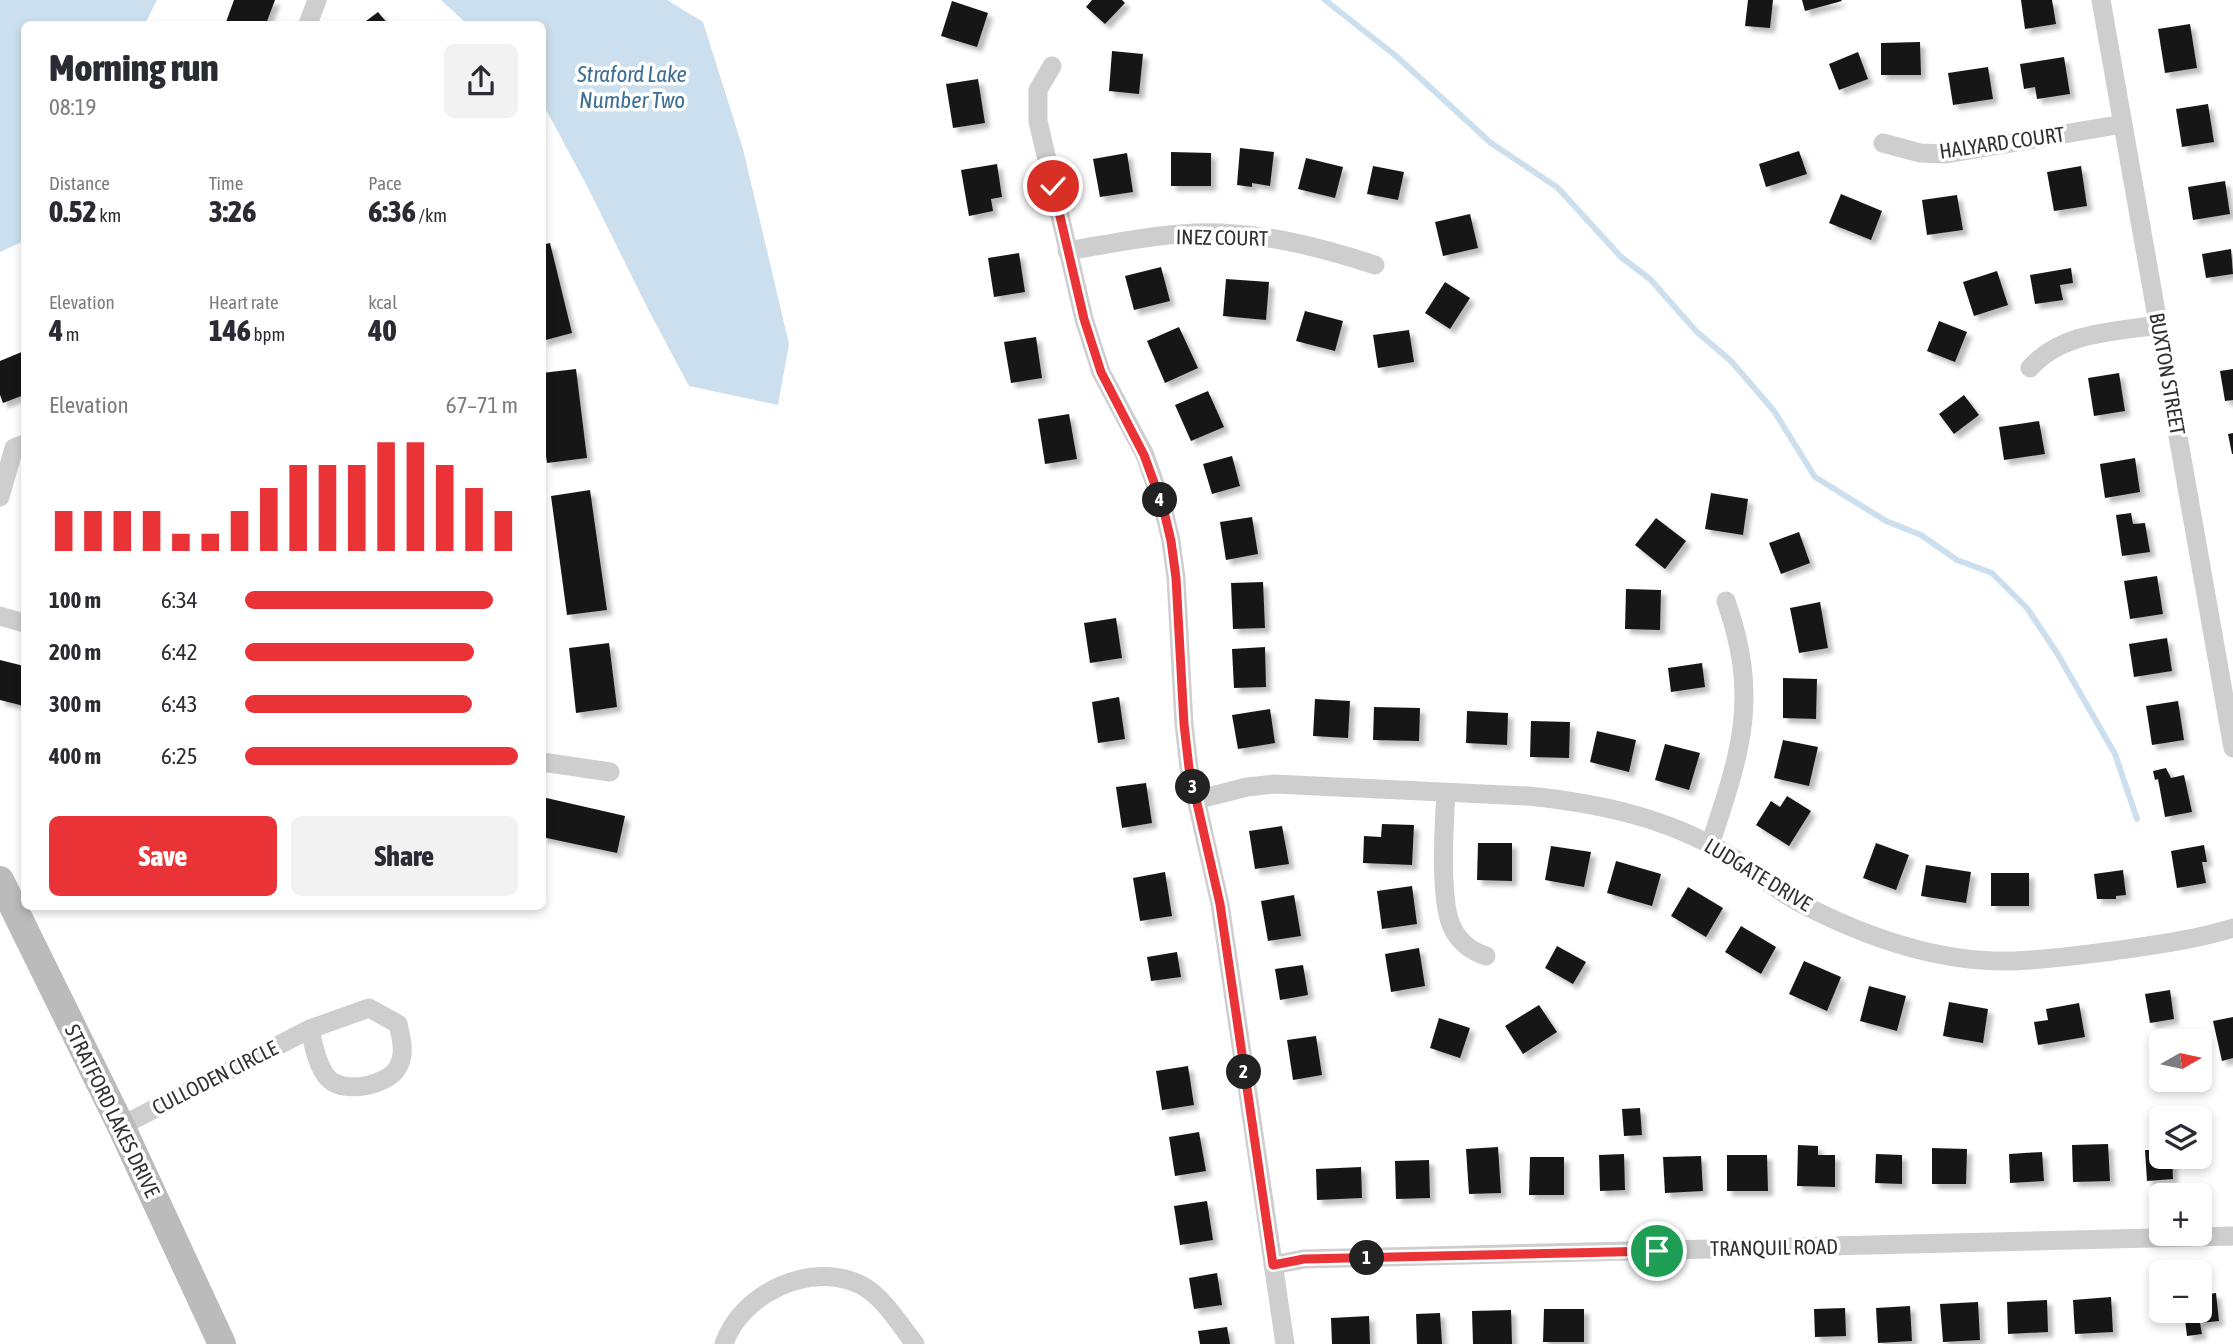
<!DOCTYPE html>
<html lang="en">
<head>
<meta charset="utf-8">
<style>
	body { margin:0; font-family:"Asap Condensed",sans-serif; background:#f2f2f3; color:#2b2b33; height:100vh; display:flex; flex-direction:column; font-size:26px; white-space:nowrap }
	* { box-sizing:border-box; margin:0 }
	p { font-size:23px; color:#7c7c81 }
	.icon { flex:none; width:38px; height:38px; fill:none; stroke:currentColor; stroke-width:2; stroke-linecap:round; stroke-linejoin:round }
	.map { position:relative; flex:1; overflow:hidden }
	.side { position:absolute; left:21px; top:21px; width:525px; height:889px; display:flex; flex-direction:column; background:#fff; border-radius:10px; box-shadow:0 4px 10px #0003 }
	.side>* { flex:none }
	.needle { width:46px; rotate:81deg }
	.controls { position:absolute; left:2149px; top:1029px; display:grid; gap:14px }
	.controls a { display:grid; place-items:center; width:63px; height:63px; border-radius:10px; background:#fff; box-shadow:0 4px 10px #0003; font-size:35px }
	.pin { position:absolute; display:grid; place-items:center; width:60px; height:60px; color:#fff; margin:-30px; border:4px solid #fff; border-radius:50%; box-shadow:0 2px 7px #0007 }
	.km { position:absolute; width:35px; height:35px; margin:-18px; border-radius:50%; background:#222; color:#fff; font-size:19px; line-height:35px; text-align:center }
	.round { display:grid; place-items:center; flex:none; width:74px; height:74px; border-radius:10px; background:#f2f2f3 }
	.head { display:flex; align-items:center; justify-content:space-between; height:119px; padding:0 28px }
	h1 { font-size:38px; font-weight:800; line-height:52px }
	.figures { display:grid; grid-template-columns:repeat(3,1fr); gap:10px; height:119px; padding:7px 28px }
	.figures div { display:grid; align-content:center }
	.figures b { font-size:30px; font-weight:800 }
	.figures small { font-size:19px; font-weight:400 }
	.figures p { font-size:19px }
	.chart { height:196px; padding:14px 28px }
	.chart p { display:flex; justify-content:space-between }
	.chart svg { width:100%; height:126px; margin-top:7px; stroke:#e93337; stroke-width:6 }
	.button { display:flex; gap:14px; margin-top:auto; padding:14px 28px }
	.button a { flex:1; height:80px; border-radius:10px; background:#e93337; color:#fff; font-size:28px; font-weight:800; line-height:80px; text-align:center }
	.button a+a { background:#f2f2f3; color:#2b2b33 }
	ul { padding:0 28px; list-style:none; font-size:23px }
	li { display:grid; grid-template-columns:112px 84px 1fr; align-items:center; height:52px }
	li i { height:18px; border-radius:9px; background:#e93337 }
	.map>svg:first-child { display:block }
</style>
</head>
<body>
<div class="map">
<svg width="2233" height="1344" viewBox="0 0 2233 1344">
	<defs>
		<filter id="shadow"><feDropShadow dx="5" dy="5" stdDeviation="2" flood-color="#0004"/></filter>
	</defs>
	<rect width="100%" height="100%" fill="#fff"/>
	<g fill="#ccdfee">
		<path d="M 0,0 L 157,0 L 145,24 L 24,24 L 24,241 L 0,252 Z"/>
		<path d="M 441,0 L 667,0 L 703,22 L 743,149 L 789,344 L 778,405 L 689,386 L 648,309 L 588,188 L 543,104 L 542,24 L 467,24 Z"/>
	</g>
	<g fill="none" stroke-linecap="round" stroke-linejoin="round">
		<path stroke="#ccdfee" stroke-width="6" d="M 1325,0 L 1396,56 L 1491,143 L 1558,188 L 1621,257 L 1650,279 L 1697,332 L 1731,361 L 1750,383 L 1774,411 L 1815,477 L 1886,521 L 1921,535 L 1957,560 L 1992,573 L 2027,608 L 2057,653 L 2115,754 L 2137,819"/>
	</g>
	<g fill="#181818" filter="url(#shadow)">
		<path d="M 234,0 L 275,0 L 266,24 L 233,24 L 226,22 Z"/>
		<path d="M 1092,0 L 1122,0 L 1125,3 L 1105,24 L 1086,7 Z"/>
		<path d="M 1748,0 L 1773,0 L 1770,28 L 1745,26 Z"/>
		<path d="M 1802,0 L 1841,0 L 1842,1 L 1805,11 Z"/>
		<path d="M 2021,0 L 2052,0 L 2056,24 L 2025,29 Z"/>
		<path d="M 952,1 L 988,13 L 977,47 L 941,36 Z"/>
		<path d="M 378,12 L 388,24 L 362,24 Z"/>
		<path d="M 2190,24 L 2197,68 L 2165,73 L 2158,29 Z"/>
		<path d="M 1920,42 L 1921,75 L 1881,75 L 1881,43 Z"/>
		<path d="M 1112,51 L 1143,54 L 1139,94 L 1109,91 Z"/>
		<path d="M 1858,52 L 1868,79 L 1839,90 L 1829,64 Z"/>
		<path d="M 2064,57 L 2070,94 L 2037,99 L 2035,87 L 2024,89 L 2020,64 Z"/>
		<path d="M 1988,67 L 1993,99 L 1953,105 L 1948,73 Z"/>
		<path d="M 978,79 L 985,123 L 953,128 L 946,84 Z"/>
		<path d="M 2208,104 L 2214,142 L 2182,147 L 2176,109 Z"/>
		<path d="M 1240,148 L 1274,152 L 1270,186 L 1252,183 L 1252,187 L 1237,185 Z"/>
		<path d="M 1799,151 L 1807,174 L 1766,187 L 1759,164 Z"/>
		<path d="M 1171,152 L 1211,153 L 1211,186 L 1171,186 Z"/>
		<path d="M 1127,153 L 1133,192 L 1100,197 L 1093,159 Z"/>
		<path d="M 1306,158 L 1343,167 L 1335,198 L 1298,189 Z"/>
		<path d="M 997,164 L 1002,197 L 991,199 L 993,211 L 969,216 L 961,170 Z"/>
		<path d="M 1373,166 L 1404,172 L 1398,200 L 1367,194 Z"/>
		<path d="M 2081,166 L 2087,206 L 2054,211 L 2047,172 Z"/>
		<path d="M 2225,181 L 2230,214 L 2193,220 L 2188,187 Z"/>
		<path d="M 1841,194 L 1882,211 L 1871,240 L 1829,223 Z"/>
		<path d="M 1957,195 L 1963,230 L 1927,235 L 1922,200 Z"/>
		<path d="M 1470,214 L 1478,248 L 1443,256 L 1435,222 Z"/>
		<path d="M 550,243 L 572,333 L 542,341 L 542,245 Z"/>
		<path d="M 2231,249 L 2233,274 L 2206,278 L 2202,254 Z"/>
		<path d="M 1019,253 L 1025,292 L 994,297 L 988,258 Z"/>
		<path d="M 1161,267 L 1170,301 L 1134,310 L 1125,276 Z"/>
		<path d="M 2071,268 L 2073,283 L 2060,285 L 2063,300 L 2035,304 L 2030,275 Z"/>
		<path d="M 1997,271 L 2008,305 L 1974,316 L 1963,282 Z"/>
		<path d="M 1226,279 L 1269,282 L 1266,320 L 1223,316 Z"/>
		<path d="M 1445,282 L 1470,298 L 1450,329 L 1425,313 Z"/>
		<path d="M 1305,311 L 1343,321 L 1335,351 L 1296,341 Z"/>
		<path d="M 1939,321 L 1967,332 L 1955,362 L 1927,351 Z"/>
		<path d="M 1179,327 L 1198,368 L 1165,383 L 1147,341 Z"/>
		<path d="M 1409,330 L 1414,362 L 1378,368 L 1373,335 Z"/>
		<path d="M 1036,337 L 1042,378 L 1011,383 L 1004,342 Z"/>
		<path d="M 24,351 L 24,395 L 3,403 L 0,395 L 0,361 Z"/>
		<path d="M 576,369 L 587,458 L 547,463 L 542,429 L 542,373 Z"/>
		<path d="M 2233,369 L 2233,400 L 2225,401 L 2220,371 Z"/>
		<path d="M 2119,373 L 2125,411 L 2094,416 L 2088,378 Z"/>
		<path d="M 1208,391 L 1224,427 L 1191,441 L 1175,405 Z"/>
		<path d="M 1964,395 L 1979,415 L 1954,434 L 1939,414 Z"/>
		<path d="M 1069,414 L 1077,459 L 1045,464 L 1038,419 Z"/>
		<path d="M 2039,421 L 2045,454 L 2004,460 L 1999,427 Z"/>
		<path d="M 2233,433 L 2233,454 L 2232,454 L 2228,434 Z"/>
		<path d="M 1232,456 L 1240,486 L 1212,494 L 1203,464 Z"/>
		<path d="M 2135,458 L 2140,492 L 2105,498 L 2100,464 Z"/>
		<path d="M 590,490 L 607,610 L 567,615 L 551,496 Z"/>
		<path d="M 1711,493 L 1748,499 L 1743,535 L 1705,529 Z"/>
		<path d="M 2131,513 L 2133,524 L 2145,523 L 2150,552 L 2122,556 L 2116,515 Z"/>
		<path d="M 1252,517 L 1258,554 L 1226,560 L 1220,522 Z"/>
		<path d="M 1656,518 L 1686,541 L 1665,569 L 1635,545 Z"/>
		<path d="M 1799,532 L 1810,563 L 1781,574 L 1769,543 Z"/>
		<path d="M 2157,576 L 2163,614 L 2130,619 L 2124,581 Z"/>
		<path d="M 1263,582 L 1265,628 L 1233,629 L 1231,583 Z"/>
		<path d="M 1626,589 L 1661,590 L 1660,630 L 1625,629 Z"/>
		<path d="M 1820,602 L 1828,648 L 1799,653 L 1790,608 Z"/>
		<path d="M 1116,618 L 1122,658 L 1090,663 L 1084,623 Z"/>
		<path d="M 2167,638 L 2172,671 L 2134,677 L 2129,644 Z"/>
		<path d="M 609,643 L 617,707 L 576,713 L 569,648 Z"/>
		<path d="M 1265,647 L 1266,687 L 1234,688 L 1232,649 Z"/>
		<path d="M 0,660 L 24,666 L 24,706 L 0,700 Z"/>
		<path d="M 1702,663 L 1705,687 L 1671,692 L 1668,668 Z"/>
		<path d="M 1783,678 L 1817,679 L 1816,719 L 1783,718 Z"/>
		<path d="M 1119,697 L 1125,739 L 1098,743 L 1092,702 Z"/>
		<path d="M 1315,699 L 1350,701 L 1348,738 L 1313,736 Z"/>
		<path d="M 2178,701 L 2184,740 L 2152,745 L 2146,706 Z"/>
		<path d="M 1374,707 L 1420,708 L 1419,741 L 1373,740 Z"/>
		<path d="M 1270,709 L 1275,743 L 1238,749 L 1232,715 Z"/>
		<path d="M 1467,711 L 1508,713 L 1507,745 L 1466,743 Z"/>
		<path d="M 1531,721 L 1570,722 L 1569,758 L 1530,757 Z"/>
		<path d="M 1597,731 L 1636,740 L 1629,772 L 1590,762 Z"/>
		<path d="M 1783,740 L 1818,747 L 1809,786 L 1774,778 Z"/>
		<path d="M 1665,744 L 1700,753 L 1689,790 L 1655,780 Z"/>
		<path d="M 2166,768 L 2171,778 L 2184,775 L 2192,812 L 2165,817 L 2158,779 L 2155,780 L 2153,771 Z"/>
		<path d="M 1146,783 L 1152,823 L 1122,828 L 1116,787 Z"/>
		<path d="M 1787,796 L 1811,811 L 1789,846 L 1756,825 L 1771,801 L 1780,807 Z"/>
		<path d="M 542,797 L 625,816 L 617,853 L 542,837 Z"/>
		<path d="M 1382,824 L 1414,825 L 1412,865 L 1363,863 L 1364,836 L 1381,837 Z"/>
		<path d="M 1282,826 L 1289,864 L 1255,869 L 1249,831 Z"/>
		<path d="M 1478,843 L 1512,843 L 1512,881 L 1477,880 Z"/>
		<path d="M 1876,843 L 1909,855 L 1896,890 L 1863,878 Z"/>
		<path d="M 2204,845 L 2207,862 L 2202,862 L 2206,883 L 2177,888 L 2171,851 Z"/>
		<path d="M 1551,846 L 1591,852 L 1584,887 L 1545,880 Z"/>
		<path d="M 1616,861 L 1661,874 L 1652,906 L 1607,893 Z"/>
		<path d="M 1926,865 L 1971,872 L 1966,903 L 1921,896 Z"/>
		<path d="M 2123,870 L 2126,895 L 2116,896 L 2116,899 L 2097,899 L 2094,874 Z"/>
		<path d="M 1165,872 L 1172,916 L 1140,921 L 1133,878 Z"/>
		<rect x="1991" y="873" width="38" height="33"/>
		<path d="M 1412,886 L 1417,924 L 1382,929 L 1377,891 Z"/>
		<path d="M 1688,887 L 1723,908 L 1706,937 L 1671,916 Z"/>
		<path d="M 1294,895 L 1301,936 L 1268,941 L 1261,901 Z"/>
		<path d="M 1741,926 L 1776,947 L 1761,974 L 1725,952 Z"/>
		<path d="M 1557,946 L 1586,962 L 1573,984 L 1545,968 Z"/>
		<path d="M 1419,948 L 1425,986 L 1391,992 L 1385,954 Z"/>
		<path d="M 1177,952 L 1181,977 L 1151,981 L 1147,957 Z"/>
		<path d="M 1804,961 L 1841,977 L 1827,1011 L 1789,994 Z"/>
		<path d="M 1303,965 L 1308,995 L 1280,1000 L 1275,969 Z"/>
		<path d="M 1869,986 L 1906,996 L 1897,1031 L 1860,1021 Z"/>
		<path d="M 2170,990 L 2174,1019 L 2150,1023 L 2145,994 Z"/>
		<path d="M 1949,1002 L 1988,1009 L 1983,1043 L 1943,1036 Z"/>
		<path d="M 2079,1003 L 2085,1037 L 2038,1045 L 2034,1022 L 2048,1020 L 2046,1009 Z"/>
		<path d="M 1539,1005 L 1557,1032 L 1523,1054 L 1505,1026 Z"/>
		<path d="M 2233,1017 L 2233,1058 L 2222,1061 L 2213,1021 Z"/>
		<path d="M 1439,1018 L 1470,1028 L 1460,1058 L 1430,1048 Z"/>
		<path d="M 1316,1036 L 1322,1075 L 1293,1080 L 1287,1040 Z"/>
		<path d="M 1188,1066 L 1194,1105 L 1162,1110 L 1156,1071 Z"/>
		<path d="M 1640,1108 L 1642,1135 L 1624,1136 L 1622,1109 Z"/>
		<path d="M 1199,1132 L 1206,1171 L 1175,1176 L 1169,1137 Z"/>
		<path d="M 2108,1144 L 2110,1181 L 2073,1182 L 2072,1145 Z"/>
		<path d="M 1798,1145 L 1818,1146 L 1818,1155 L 1835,1155 L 1835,1187 L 1797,1186 Z"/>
		<path d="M 1498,1147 L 1501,1193 L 1469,1194 L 1466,1149 Z"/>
		<path d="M 1932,1148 L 1967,1149 L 1966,1184 L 1932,1184 Z"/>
		<path d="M 2145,1150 L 2161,1150 L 2161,1157 L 2172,1157 L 2173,1179 L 2147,1181 Z"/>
		<path d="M 2042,1152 L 2044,1181 L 2010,1183 L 2009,1154 Z"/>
		<path d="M 1624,1154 L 1625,1190 L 1600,1191 L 1599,1155 Z"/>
		<path d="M 1876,1154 L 1902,1155 L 1902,1184 L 1875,1183 Z"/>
		<path d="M 1727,1155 L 1767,1155 L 1768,1191 L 1727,1191 Z"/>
		<path d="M 1701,1156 L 1703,1191 L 1665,1193 L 1663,1157 Z"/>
		<path d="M 1530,1157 L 1564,1157 L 1564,1195 L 1529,1195 Z"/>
		<path d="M 1429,1160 L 1430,1198 L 1396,1199 L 1395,1161 Z"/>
		<path d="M 1361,1167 L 1362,1198 L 1317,1200 L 1316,1169 Z"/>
		<path d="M 1207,1201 L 1213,1240 L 1180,1245 L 1174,1206 Z"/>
		<path d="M 1217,1273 L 1222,1305 L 1194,1309 L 1189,1278 Z"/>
		<path d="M 2216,1293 L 2219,1321 L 2200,1323 L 2202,1334 L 2187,1336 L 2184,1311 L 2200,1311 L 2200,1295 Z"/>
		<path d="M 2111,1297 L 2113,1332 L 2075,1334 L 2073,1300 Z"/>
		<path d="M 2047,1300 L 2048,1332 L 2008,1334 L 2007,1302 Z"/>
		<path d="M 1978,1302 L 1980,1340 L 1943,1342 L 1940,1304 Z"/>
		<path d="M 1910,1306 L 1912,1341 L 1878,1343 L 1876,1308 Z"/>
		<path d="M 1845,1308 L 1846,1336 L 1815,1337 L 1814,1309 Z"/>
		<path d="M 1544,1309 L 1584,1309 L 1584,1342 L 1543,1342 Z"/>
		<path d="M 1511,1310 L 1512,1344 L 1473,1344 L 1472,1311 Z"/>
		<path d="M 1440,1313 L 1442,1344 L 1417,1344 L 1416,1314 Z"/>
		<path d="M 1369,1316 L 1370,1344 L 1332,1344 L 1331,1318 Z"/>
		<path d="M 1227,1327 L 1230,1344 L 1200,1344 L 1198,1331 Z"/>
	</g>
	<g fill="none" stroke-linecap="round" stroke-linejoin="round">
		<g stroke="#cecece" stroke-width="19">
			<path d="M 2101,0 L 2233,748"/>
			<path d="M 308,24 L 317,0"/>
			<path d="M 1052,66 L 1038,90 L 1038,121 L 1084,319 L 1101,372 L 1145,455 L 1163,507 L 1171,541 L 1176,578 L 1184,724 L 1189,768 L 1220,904 L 1285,1344"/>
			<path d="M 1883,143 L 1920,153 L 1946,154 L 2123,124"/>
			<path d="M 1067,251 C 1109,244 1152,235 1195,233 C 1257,231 1317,246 1375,265"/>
			<path d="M 2030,368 C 2062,332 2113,332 2158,325"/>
			<path d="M 0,497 L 14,448 L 24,444"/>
			<path d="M 0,616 L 24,623"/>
			<path d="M 542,762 L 610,772"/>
			<path d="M 1446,793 C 1444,824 1439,904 1453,929 C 1460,943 1471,951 1486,956"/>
			<path d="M 1196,800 L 1247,787 L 1274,784 L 1528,796 C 1597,803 1665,817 1725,853 C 1751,868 1774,889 1800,903 C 1865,937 1939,963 2013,961 C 2047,960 2080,955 2113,951 C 2154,945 2194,940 2233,928"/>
			<path d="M 1710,845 C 1741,751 1760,698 1726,601"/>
			<path d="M 121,1126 L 310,1029 L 369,1008 L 398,1024 C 401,1038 406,1053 398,1067 C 389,1085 346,1094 330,1080 C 318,1070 313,1044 310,1029"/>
			<path d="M 1273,1265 L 1304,1259 L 2233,1236"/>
			<path d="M 724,1344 C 741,1293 812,1260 861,1285 C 883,1296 900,1325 915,1344"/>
		</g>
		<path stroke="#bbb" stroke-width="28" d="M 0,880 L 121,1126 L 222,1344"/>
	</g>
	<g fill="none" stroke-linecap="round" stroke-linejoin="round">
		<g stroke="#fff" stroke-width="14">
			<path id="route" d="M 1053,186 L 1084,319 L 1101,372 L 1144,455 L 1163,507 L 1171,541 L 1176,578 L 1184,724 L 1189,768 L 1220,904 L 1273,1265 L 1304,1259 L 1657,1251"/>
		</g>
		<use href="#route" stroke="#e93337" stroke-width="9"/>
	</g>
	<g text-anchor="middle" stroke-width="7" stroke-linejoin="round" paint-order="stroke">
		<g font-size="21" fill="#313131" stroke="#fff">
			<text transform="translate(2002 143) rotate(-8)" y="7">HALYARD COURT</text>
			<text transform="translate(1222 238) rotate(1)" y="7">INEZ COURT</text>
			<text transform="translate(2167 374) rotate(80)" y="7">BUXTON STREET</text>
			<text transform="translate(1758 875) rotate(31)" y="7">LUDGATE DRIVE</text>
			<text transform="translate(215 1078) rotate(-27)" y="7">CULLODEN CIRCLE</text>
			<text transform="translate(112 1111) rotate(64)" y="7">STRATFORD LAKES DRIVE</text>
			<text transform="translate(1774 1248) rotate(-1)" y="7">TRANQUIL ROAD</text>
		</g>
		<g font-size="23" font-style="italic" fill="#3d6f96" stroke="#fff">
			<text x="632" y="82">Straford Lake<tspan x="632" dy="26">Number Two</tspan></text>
		</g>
	</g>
</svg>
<div class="controls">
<a><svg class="needle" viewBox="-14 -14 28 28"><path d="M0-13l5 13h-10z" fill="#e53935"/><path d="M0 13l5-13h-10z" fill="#7c7c81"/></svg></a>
<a><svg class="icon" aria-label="layers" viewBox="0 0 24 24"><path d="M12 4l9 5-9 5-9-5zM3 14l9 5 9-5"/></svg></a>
<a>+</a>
<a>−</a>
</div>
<div class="pin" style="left:1657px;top:1251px;background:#1e9e55"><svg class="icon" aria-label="arrive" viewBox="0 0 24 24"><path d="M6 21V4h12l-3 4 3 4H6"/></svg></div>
<div class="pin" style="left:1053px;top:186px;background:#d93025"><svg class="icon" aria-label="check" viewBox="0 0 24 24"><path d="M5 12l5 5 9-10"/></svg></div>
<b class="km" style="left:1367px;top:1258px">1</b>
<b class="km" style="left:1244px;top:1072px">2</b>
<b class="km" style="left:1193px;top:787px">3</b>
<b class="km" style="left:1160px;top:500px">4</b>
<section class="side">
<div class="head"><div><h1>Morning run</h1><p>08:19</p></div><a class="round"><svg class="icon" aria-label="share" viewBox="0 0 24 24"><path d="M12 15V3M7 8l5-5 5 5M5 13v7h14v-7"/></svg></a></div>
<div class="figures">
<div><p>Distance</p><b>0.52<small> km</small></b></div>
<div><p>Time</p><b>3:26</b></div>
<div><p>Pace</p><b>6:36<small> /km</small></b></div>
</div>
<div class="figures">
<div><p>Elevation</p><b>4<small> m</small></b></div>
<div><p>Heart rate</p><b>146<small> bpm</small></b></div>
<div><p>kcal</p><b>40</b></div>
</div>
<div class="chart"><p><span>Elevation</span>67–71 m</p>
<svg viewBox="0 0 160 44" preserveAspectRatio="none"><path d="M5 44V30M15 44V30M25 44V30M35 44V30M45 44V38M55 44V38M65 44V30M75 44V22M85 44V14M95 44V14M105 44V14M115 44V6M125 44V6M135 44V14M145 44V22M155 44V30"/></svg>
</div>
<ul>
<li><b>100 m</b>6:34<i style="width:91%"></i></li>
<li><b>200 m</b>6:42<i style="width:84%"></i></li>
<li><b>300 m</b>6:43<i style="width:83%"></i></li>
<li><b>400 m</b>6:25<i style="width:100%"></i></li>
</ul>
<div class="button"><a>Save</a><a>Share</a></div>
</section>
</div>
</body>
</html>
